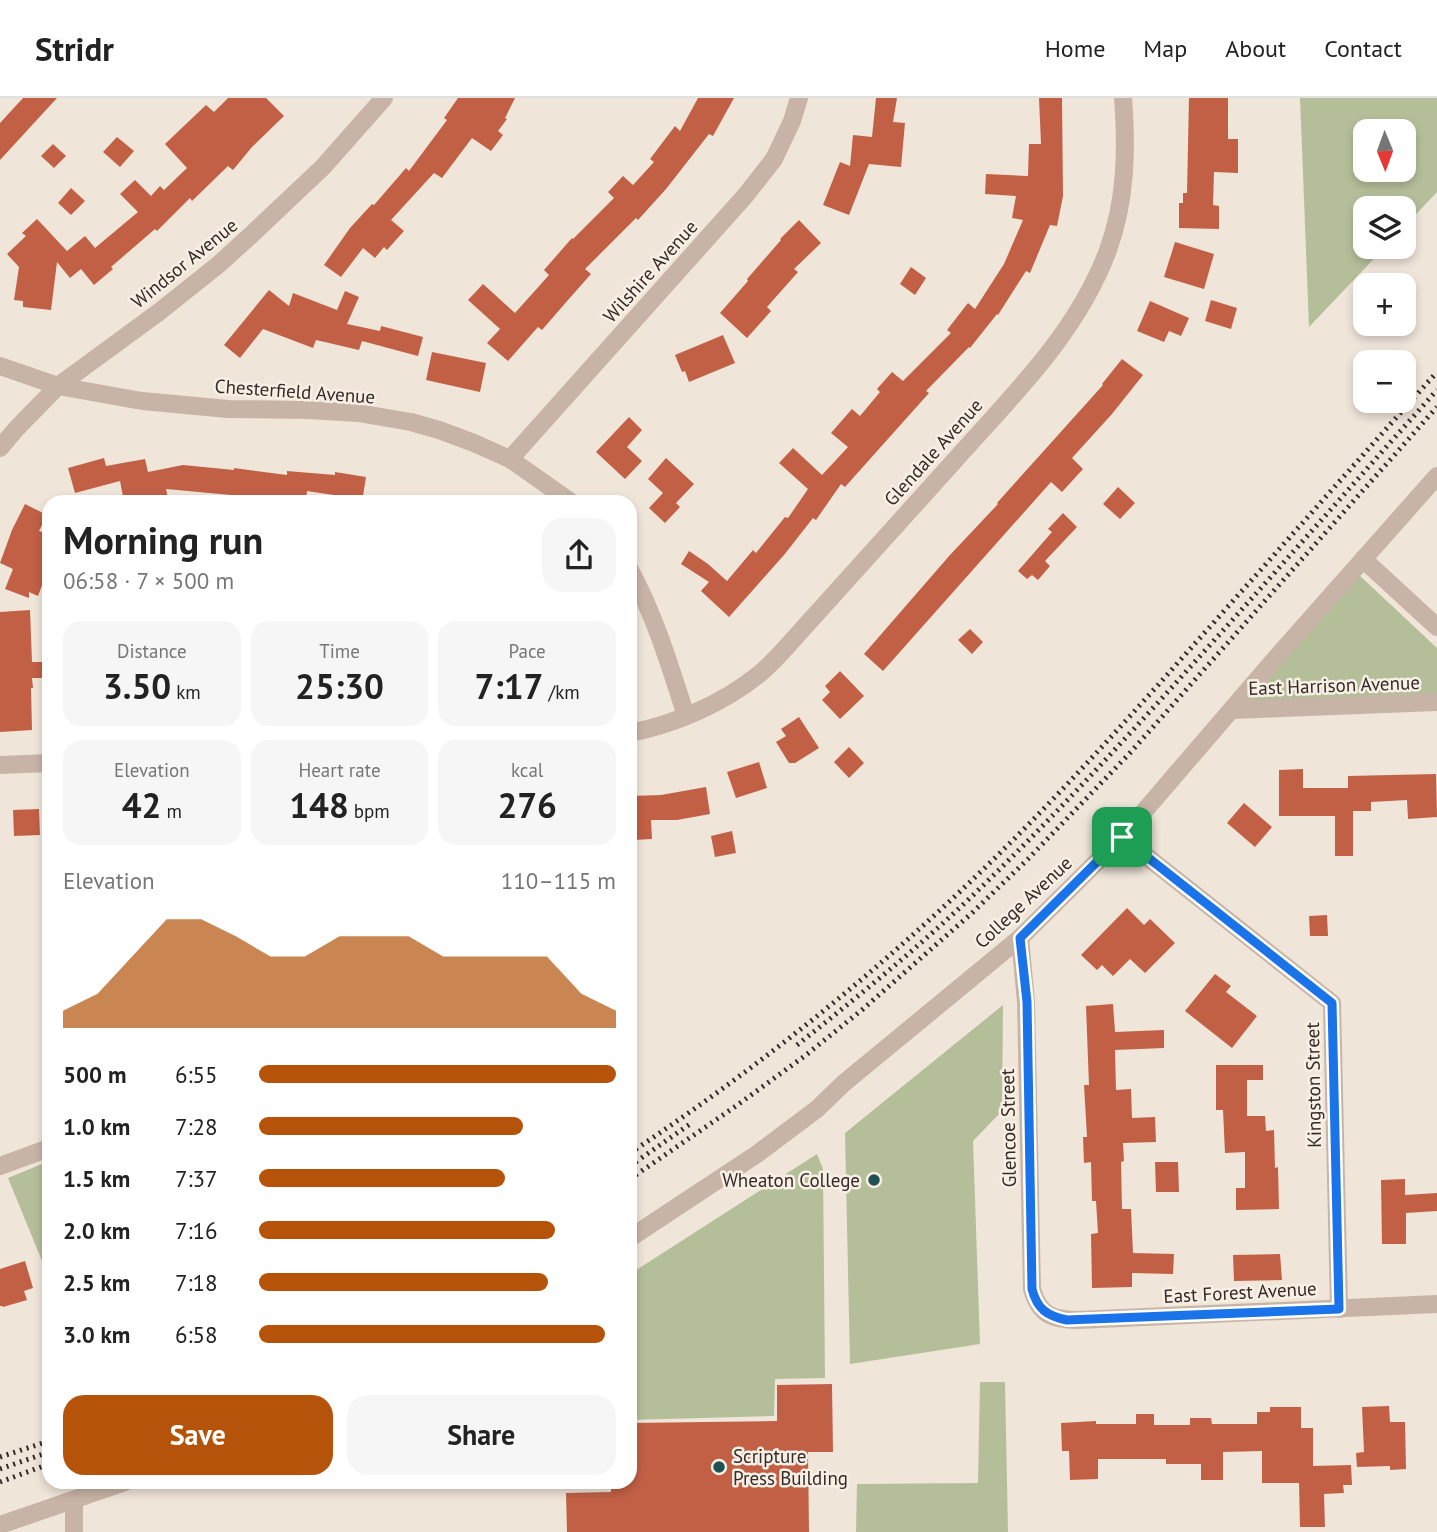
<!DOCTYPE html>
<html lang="en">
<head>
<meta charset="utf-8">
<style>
	body { margin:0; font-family:"PT Sans",sans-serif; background:#f6f6f6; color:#222; height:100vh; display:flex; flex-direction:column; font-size:26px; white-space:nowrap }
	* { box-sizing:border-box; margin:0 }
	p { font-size:23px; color:#767676 }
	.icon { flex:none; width:38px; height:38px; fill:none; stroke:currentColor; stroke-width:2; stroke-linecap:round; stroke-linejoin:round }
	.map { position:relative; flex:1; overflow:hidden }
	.sheet { position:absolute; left:42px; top:397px; width:595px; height:994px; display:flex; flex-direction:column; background:#fff; border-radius:21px; box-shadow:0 4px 10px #0003 }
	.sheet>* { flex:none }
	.needle { width:46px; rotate:179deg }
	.controls { position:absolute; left:1353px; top:21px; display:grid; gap:14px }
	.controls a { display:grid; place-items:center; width:63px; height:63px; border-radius:14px; background:#fff; box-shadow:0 4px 10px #0003; font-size:35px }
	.pin { position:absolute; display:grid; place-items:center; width:60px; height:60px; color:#fff; margin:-30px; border-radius:14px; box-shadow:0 4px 10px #0006 }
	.round { display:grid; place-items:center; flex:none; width:74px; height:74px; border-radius:21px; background:#f6f6f6 }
	.head { display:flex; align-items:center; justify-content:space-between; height:119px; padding:0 21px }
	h1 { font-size:38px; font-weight:700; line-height:52px }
	.metrics { display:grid; grid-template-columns:repeat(3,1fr); gap:10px; height:119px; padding:7px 21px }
	.metrics div { display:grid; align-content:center; border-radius:18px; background:#f6f6f6; text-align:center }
	.metrics b { font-size:35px; font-weight:700 }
	.metrics small { font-size:19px; font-weight:400 }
	.metrics p { font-size:19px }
	.chart { height:196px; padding:14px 21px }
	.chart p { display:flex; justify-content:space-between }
	.chart svg { width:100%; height:126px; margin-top:7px; fill:#b45309; opacity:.7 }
	.cta { display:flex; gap:14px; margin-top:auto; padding:14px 21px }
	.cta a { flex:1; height:80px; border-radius:21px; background:#b45309; color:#fff; font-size:28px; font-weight:700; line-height:80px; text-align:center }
	.cta a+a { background:#f6f6f6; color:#222 }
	ul { padding:0 21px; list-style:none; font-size:23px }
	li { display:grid; grid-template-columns:112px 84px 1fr; align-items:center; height:52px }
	li i { height:18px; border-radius:9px; background:#b45309 }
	header { display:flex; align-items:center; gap:42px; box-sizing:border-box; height:98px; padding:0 35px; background:#fff; border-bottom:2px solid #e0e0e0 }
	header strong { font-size:33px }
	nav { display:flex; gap:38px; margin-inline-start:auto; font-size:24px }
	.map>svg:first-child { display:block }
</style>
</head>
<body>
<header>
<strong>Stridr</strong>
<nav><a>Home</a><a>Map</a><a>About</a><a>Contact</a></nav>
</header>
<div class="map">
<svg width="1437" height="1434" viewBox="0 0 1437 1434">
	<rect width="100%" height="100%" fill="#f0e5d9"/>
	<g fill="#b4bf9a" fill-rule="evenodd">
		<path d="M 1300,0 L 1437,0 L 1437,94 L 1404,129 L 1404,110 L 1365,110 L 1365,149 L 1385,149 L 1309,229 ZM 1365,33 L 1404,33 L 1404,72 L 1365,72 Z"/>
		<path d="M 1358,476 L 1437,550 L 1437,598 L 1243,606 Z"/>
		<path d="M 1003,907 L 1002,1013 L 973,1043 L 980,1246 L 850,1266 L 845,1035 Z"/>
		<path d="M 817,1056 L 823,1071 L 825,1280 L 775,1281 L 774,1318 L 630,1322 L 630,1176 Z"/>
		<path d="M 49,1063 L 49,1180 L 8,1080 Z"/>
		<path d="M 980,1284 L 1005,1284 L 1008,1434 L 856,1434 L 857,1386 L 978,1385 Z"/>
	</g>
	<g fill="#c26046">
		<path d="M 23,0 L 57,0 L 0,62 L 0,25 Z"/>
		<path d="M 228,0 L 266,0 L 284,18 L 252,49 L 233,72 L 228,68 L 192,103 L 190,100 L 157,133 L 155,131 L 111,169 L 113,171 L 94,187 L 81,171 L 70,180 L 57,164 L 51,212 L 23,209 L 23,203 L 14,202 L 19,169 L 7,156 L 26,138 L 22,135 L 37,121 L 67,153 L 85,138 L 95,150 L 138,114 L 120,96 L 135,82 L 151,98 L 160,88 L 164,92 L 187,70 L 165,46 L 206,7 L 214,14 Z"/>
		<path d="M 458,0 L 515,0 L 505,20 L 507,21 L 498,33 L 503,37 L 491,53 L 472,40 L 442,80 L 434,75 L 391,122 L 404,133 L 387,152 L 384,149 L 375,160 L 363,150 L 341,179 L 324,167 L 350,130 L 372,106 L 374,107 L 406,70 L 409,73 L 447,22 L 444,20 Z"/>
		<path d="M 698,0 L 734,0 L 713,38 L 709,36 L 666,91 L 638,122 L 636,120 L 585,171 L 591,176 L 568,202 L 542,232 L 538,229 L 508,263 L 487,245 L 500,231 L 468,202 L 483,186 L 515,215 L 549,177 L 544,172 L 572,140 L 573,141 L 614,100 L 608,94 L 623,78 L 633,87 L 654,64 L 650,61 L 675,28 L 680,33 Z"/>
		<path d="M 876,0 L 897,0 L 893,24 L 905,25 L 901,69 L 869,66 L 849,117 L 823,107 L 840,64 L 850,68 L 853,37 L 872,39 Z"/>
		<path d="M 1039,0 L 1062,0 L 1063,98 L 1057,128 L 1050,127 L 1030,175 L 1026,173 L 998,217 L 997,216 L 970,250 L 969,249 L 926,293 L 929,295 L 845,389 L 841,386 L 816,422 L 813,420 L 784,457 L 729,519 L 701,493 L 709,484 L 681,466 L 689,453 L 708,466 L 727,483 L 753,452 L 756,455 L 785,419 L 788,420 L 808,391 L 779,365 L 793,350 L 822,377 L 848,349 L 831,335 L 852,311 L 860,318 L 880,294 L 877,291 L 892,274 L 903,283 L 951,235 L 947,232 L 968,205 L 975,211 L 1004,166 L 1023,122 L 1012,120 L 1016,98 L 985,96 L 986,76 L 1028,78 L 1029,46 L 1041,46 Z"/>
		<path d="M 1189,0 L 1228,0 L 1228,41 L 1238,41 L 1238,75 L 1214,74 L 1213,107 L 1219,108 L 1219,131 L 1179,130 L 1179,105 L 1183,105 L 1183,95 L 1187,95 Z"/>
		<path d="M 117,39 L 134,53 L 120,69 L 103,54 Z"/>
		<path d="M 53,46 L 66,58 L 54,70 L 41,58 Z"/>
		<path d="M 71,90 L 85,103 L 71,117 L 58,105 Z"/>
		<path d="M 799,122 L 821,145 L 794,171 L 798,174 L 767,209 L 771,213 L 747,240 L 720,215 L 748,183 L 747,181 L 781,142 L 780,141 Z"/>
		<path d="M 1175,144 L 1214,156 L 1204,191 L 1164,179 Z"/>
		<path d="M 911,169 L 926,180 L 915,197 L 900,186 Z"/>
		<path d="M 269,192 L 289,208 L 293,195 L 337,212 L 345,193 L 359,199 L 347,226 L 380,233 L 381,228 L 423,239 L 418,258 L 362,243 L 359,252 L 316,242 L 313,250 L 263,231 L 240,260 L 224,247 Z"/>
		<path d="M 1211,202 L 1237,210 L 1231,231 L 1205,223 Z"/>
		<path d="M 1150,203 L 1189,220 L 1181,238 L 1169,233 L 1164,244 L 1137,233 Z"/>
		<path d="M 723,237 L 735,265 L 689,284 L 685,273 L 682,274 L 675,257 Z"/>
		<path d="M 432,254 L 486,265 L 480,294 L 426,282 Z"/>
		<path d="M 1122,261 L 1143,277 L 1112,316 L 1072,360 L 1083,371 L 1062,394 L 1051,384 L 883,573 L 864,556 L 950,457 L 998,406 L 997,405 L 1103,287 L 1102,286 Z"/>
		<path d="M 629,319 L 642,332 L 627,349 L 642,363 L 625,381 L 596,354 Z"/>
		<path d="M 104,360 L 106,368 L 145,361 L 148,374 L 183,367 L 234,372 L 234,370 L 287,377 L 287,373 L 335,377 L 335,374 L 366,379 L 362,404 L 347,404 L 347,399 L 307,393 L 306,404 L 230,404 L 231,397 L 166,391 L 169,404 L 124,404 L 120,383 L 75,395 L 68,370 Z"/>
		<path d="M 666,360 L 694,386 L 676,405 L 680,409 L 665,425 L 649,410 L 663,395 L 648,381 Z"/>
		<path d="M 1118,389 L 1135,405 L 1120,421 L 1103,406 Z"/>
		<path d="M 25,406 L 47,417 L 39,433 L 49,437 L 49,469 L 38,498 L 29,494 L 29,500 L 5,491 L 13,471 L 0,465 L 12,432 Z"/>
		<path d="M 1063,415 L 1077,429 L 1045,463 L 1050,468 L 1038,482 L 1032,477 L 1027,481 L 1018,473 L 1052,434 L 1048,431 Z"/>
		<path d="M 30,512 L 32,564 L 45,564 L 45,580 L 32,580 L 33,590 L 31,590 L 32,632 L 0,634 L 0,514 Z"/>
		<path d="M 970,531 L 983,544 L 972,556 L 958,542 Z"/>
		<path d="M 840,573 L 864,598 L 840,621 L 822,602 L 830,594 L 825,588 Z"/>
		<path d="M 799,619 L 819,650 L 795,665 L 789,665 L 776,644 L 786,638 L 781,631 Z"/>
		<path d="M 849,649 L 864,665 L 849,680 L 834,664 Z"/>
		<path d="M 759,664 L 767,690 L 736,700 L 727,674 Z"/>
		<path d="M 1303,671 L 1303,690 L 1348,690 L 1348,678 L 1436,676 L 1437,719 L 1408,721 L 1407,702 L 1371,704 L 1371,713 L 1353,713 L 1353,758 L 1335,758 L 1335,718 L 1279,718 L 1279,672 Z"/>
		<path d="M 706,689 L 710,716 L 677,722 L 651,722 L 652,741 L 634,742 L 634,734 L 630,734 L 630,698 L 661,697 Z"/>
		<path d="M 1244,705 L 1272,729 L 1255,749 L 1227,725 Z"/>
		<path d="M 39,711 L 40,737 L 14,738 L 13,712 Z"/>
		<path d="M 732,733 L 736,755 L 715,759 L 711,738 Z"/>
		<path d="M 1127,810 L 1144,827 L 1150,821 L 1175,845 L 1145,875 L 1130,861 L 1113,878 L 1102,867 L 1097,872 L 1081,857 Z"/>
		<path d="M 1327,817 L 1328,838 L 1310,838 L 1309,818 Z"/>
		<path d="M 1215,876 L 1231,888 L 1226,894 L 1257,918 L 1232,950 L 1185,913 Z"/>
		<path d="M 1113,906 L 1115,934 L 1164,932 L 1164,950 L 1115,952 L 1116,992 L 1131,991 L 1132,1020 L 1155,1019 L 1156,1044 L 1123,1045 L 1124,1063 L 1121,1064 L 1122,1111 L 1131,1111 L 1133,1155 L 1174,1156 L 1173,1176 L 1132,1175 L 1132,1189 L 1092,1190 L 1091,1136 L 1098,1135 L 1096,1103 L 1092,1103 L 1091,1064 L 1084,1065 L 1083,1039 L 1087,1039 L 1084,987 L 1089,987 L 1086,908 Z"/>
		<path d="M 1216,967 L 1263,967 L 1263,982 L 1247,982 L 1247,1018 L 1265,1018 L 1266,1033 L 1274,1032 L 1275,1070 L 1278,1069 L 1279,1111 L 1236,1112 L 1236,1090 L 1245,1090 L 1245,1054 L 1225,1055 L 1223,1012 L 1216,1012 Z"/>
		<path d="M 1155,1064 L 1178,1064 L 1179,1094 L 1156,1094 Z"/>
		<path d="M 1405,1081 L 1405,1097 L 1437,1095 L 1437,1113 L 1406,1115 L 1406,1146 L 1382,1146 L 1381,1082 Z"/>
		<path d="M 1280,1156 L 1282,1182 L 1234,1183 L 1233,1157 Z"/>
		<path d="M 25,1163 L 33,1190 L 24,1193 L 27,1202 L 3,1209 L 2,1208 L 0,1208 L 0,1171 Z"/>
		<path d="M 832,1286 L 833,1354 L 808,1354 L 809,1434 L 567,1434 L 566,1395 L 611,1394 L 611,1384 L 630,1384 L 630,1325 L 777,1323 L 777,1287 Z"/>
		<path d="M 1389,1308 L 1390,1324 L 1405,1324 L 1406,1371 L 1390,1372 L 1390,1368 L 1357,1369 L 1356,1355 L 1364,1354 L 1362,1309 Z"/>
		<path d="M 1270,1309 L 1301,1309 L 1301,1330 L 1313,1330 L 1313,1368 L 1351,1367 L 1352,1387 L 1343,1387 L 1344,1395 L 1324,1396 L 1325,1429 L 1300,1429 L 1299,1385 L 1262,1385 L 1262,1353 L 1223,1354 L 1223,1382 L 1201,1382 L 1201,1366 L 1166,1366 L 1166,1361 L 1098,1361 L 1098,1381 L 1070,1382 L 1069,1353 L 1062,1353 L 1061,1325 L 1096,1323 L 1096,1326 L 1136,1326 L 1136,1316 L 1154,1316 L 1154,1327 L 1190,1327 L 1190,1320 L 1211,1320 L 1212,1326 L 1257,1326 L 1257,1314 L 1270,1314 Z"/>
	</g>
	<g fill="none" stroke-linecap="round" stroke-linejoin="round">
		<g stroke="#c8b4a6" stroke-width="18">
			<path d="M 0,268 L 58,288 L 142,303 L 228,311 L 308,312 L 358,315 L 411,324 L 439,332 L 474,345 L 510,361 L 571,404"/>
			<path d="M 0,350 L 17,330 L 58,288 L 159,214 L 218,167 L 250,138 L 323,69 L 384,0"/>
			<path d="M 510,361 L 745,98 L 774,61 L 792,23 L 799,0"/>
			<path d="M 1363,461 L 1437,529"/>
			<path d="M 630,472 C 655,518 670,568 686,618"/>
			<path d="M 1232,612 L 1437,604"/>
			<path d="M 630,635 C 675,626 722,606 758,577 C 766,571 774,562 781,555 C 839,490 898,426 956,361 C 1013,297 1078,234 1108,152 C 1126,103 1127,52 1123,0"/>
			<path d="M 0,667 L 49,665"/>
			<path d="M 1122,739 L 1332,905 L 1339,1211"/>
			<path d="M 1020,840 L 1026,904 L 1032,1191 C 1039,1217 1053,1222 1078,1222 L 1437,1206"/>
			<path d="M 0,1068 L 49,1050"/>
			<path d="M 74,1402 L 74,1434"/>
		</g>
		<g stroke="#c8b4a6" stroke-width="18">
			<path d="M 630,1140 L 757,1056 L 817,1011 L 844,985 L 1020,840 L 1122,739 L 1274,562 L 1437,378"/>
			<path d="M 0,1427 L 125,1384"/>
		</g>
		<g stroke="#342a27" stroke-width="5" stroke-dasharray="2 5" stroke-linecap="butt">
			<path d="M 797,947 C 855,901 913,854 967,803 C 1062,712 1149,615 1236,518 C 1303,443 1370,367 1437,292"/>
			<path d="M 630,1055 C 767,964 895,860 1011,744 C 1079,676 1143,604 1207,532 C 1284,446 1360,360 1437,274"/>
			<path d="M 630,1068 L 690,1026"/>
			<path d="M 630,1081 L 736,1008 L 806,957 L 863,911 L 972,815 L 1028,761 L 1129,656 L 1437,309"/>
			<path d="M 0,1359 L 49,1343"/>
			<path d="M 0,1371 L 49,1354"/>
			<path d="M 0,1384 L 49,1366"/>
		</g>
	</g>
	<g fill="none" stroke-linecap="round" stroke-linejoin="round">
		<g stroke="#fff" stroke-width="14">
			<path id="route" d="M 1122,739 L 1332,905 L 1339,1211 L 1067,1222 C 1047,1218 1037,1211 1032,1191 L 1027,904 L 1020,840 Z"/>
		</g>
		<use href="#route" stroke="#1a73e8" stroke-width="9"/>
	</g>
	<g fill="#1e5254" stroke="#f8efe5" stroke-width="2.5">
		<circle cx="874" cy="1082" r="7"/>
		<circle cx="719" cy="1369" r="7"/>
	</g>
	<g text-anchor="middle" stroke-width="5" stroke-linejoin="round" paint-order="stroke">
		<g font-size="19" fill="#342a27" stroke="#f8efe5">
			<text transform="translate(184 165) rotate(-39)" y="7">Windsor Avenue</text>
			<text transform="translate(650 173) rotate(-48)" y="7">Wilshire Avenue</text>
			<text transform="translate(295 293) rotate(4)" y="7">Chesterfield Avenue</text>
			<text transform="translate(933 354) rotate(-48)" y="7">Glendale Avenue</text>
			<text transform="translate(1334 587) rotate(-2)" y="7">East Harrison Avenue</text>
			<text transform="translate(1023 804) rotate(-43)" y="7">College Avenue</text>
			<text transform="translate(1313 987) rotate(-91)" y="7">Kingston Street</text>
			<text transform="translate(1008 1030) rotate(-91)" y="7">Glencoe Street</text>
			<text transform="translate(1240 1194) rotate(-3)" y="7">East Forest Avenue</text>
		</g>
		<g font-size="19" fill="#342a27" stroke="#f8efe5" text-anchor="end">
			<text x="860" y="1089">Wheaton College</text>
			<text x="733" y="1365" text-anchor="start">Scripture<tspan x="733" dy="22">Press Building</tspan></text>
		</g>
	</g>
</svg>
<div class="controls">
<a><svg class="needle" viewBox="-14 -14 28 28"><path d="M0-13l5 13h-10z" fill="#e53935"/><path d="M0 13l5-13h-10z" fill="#767676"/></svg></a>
<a><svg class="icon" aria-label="layers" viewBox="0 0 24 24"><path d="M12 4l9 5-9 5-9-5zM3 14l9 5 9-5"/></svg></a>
<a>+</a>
<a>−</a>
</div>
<div class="pin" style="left:1122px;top:739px;background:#1e9e55"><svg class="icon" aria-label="arrive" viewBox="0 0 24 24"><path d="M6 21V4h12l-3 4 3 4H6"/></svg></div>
<section class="sheet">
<div class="head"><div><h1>Morning run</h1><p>06:58 · 7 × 500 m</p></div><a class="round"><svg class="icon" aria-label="share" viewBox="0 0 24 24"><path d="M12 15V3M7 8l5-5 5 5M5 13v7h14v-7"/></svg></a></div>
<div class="metrics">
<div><p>Distance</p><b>3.50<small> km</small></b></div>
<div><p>Time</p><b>25:30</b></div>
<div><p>Pace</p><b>7:17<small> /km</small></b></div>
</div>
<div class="metrics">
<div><p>Elevation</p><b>42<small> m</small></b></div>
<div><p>Heart rate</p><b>148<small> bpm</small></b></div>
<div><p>kcal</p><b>276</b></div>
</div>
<div class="chart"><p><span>Elevation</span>110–115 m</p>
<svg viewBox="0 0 160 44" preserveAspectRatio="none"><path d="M0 44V38L10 32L20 19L30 6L40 6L50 12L60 19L70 19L80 12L90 12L100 12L110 19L120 19L130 19L140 19L150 32L160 38V44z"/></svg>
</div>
<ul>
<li><b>500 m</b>6:55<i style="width:100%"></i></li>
<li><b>1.0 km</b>7:28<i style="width:74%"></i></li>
<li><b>1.5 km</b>7:37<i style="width:69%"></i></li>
<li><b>2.0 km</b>7:16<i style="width:83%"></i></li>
<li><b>2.5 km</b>7:18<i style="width:81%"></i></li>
<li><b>3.0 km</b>6:58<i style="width:97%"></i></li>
</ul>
<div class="cta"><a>Save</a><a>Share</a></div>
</section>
</div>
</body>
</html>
